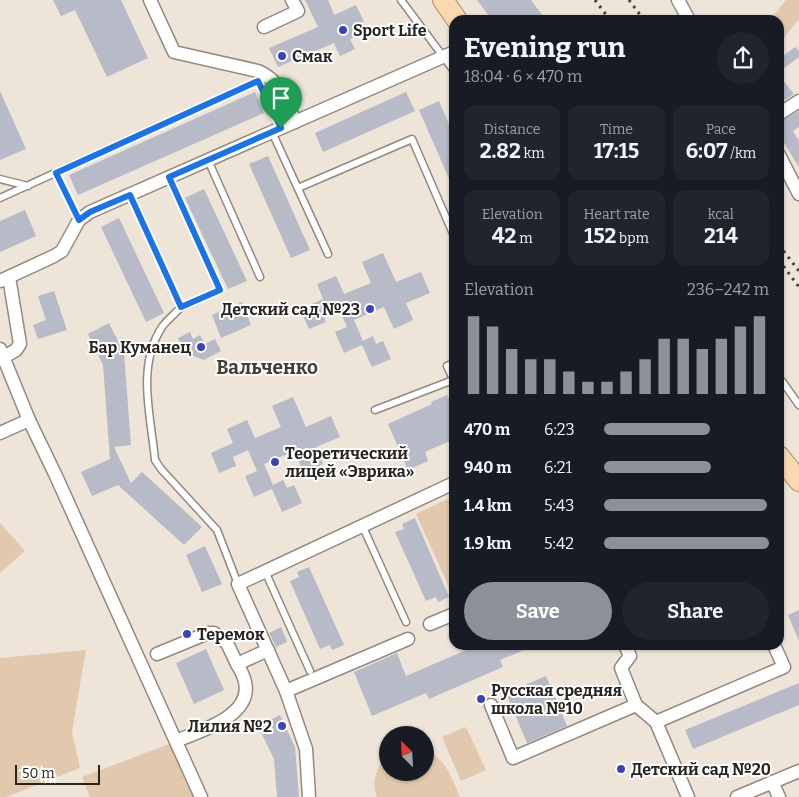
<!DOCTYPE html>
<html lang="en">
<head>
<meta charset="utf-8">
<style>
	body { margin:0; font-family:Bitter,serif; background:#20242c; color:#f1f3f6; height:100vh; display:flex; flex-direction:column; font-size:19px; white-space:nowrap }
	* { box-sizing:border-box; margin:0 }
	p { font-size:16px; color:#9ea1a6 }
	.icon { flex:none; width:28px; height:28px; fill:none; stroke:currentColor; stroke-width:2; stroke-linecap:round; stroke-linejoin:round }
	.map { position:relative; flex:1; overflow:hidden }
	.details { position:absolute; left:449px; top:15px; width:335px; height:635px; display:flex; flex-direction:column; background:#171b24; border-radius:15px; box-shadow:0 1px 4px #0004 }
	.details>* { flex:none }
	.needle { width:32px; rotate:336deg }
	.buttons { position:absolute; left:379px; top:726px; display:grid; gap:10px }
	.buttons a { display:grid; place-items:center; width:55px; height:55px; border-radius:50%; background:#171b24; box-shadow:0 1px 4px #0004; font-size:25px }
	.scale { position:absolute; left:15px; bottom:12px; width:85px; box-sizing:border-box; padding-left:5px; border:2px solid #272420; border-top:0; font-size:14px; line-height:18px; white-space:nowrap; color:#272420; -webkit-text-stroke:4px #fff; paint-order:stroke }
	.pin { position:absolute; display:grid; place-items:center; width:42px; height:42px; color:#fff; margin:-51px -21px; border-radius:50% 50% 50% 0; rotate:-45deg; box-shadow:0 0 5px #0007 }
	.pin .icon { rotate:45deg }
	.round { display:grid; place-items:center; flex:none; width:52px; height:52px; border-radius:26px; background:#20242c }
	.summary { display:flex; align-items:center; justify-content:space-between; height:85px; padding:0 15px }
	h1 { font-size:28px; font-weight:700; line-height:38px }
	.stats { display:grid; grid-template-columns:repeat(3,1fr); gap:8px; height:85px; padding:5px 15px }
	.stats div { display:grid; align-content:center; border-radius:12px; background:#20242c; text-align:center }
	.stats b { font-size:21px; font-weight:700 }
	.stats small { font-size:14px; font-weight:400 }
	.stats p { font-size:14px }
	.chart { height:140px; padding:10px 15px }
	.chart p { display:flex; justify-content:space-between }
	.chart svg { width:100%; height:90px; margin-top:5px; stroke:#8c9099; stroke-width:6 }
	.action { display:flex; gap:10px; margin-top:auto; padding:10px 15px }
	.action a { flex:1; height:58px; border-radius:30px; background:#8c9099; color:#fff; font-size:20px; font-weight:700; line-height:58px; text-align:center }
	.action a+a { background:#20242c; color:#f1f3f6 }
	ul { padding:0 15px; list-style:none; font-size:16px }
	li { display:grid; grid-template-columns:80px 60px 1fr; align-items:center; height:38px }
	li i { height:12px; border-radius:6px; background:#8c9099 }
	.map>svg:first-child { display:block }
</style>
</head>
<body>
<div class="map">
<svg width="799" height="797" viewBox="0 0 799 797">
	<rect width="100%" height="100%" fill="#eee4d8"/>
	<g fill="#e2c9ad">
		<path d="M 786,0 L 799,0 L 799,19 L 779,44 L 779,20 L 770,20 Z"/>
		<path d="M 454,496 L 454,598 L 416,514 Z"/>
		<path d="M 0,523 L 25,551 L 0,573 Z"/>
		<path d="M 86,650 L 72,732 L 80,768 L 6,797 L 0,797 L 0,658 Z"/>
		<path d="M 466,727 L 486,770 L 461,781 L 442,737 Z"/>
		<path d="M 172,743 L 196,797 L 90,797 L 82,777 Z"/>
		<path d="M 425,749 C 446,759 451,777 460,797 L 377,797 C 371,783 376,767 387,757 L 388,772 L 425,772 Z"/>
	</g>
	<g fill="#b7bac7">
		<path d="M 53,0 L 121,0 L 148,58 L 107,77 L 75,10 L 61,16 Z"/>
		<path d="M 305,0 L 328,0 L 334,15 L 356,5 L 364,22 L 356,26 L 361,35 L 350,39 L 355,49 L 340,56 L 334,43 L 278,67 L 269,48 L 318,27 Z"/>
		<path d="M 477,0 L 531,0 L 546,20 L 492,20 Z"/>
		<path d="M 795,47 L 799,51 L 799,57 L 779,72 L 779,59 Z"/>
		<path d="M 779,75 L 794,94 L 785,100 L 779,93 Z"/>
		<path d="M 0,91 L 26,149 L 0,160 Z"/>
		<path d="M 255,92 L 264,113 L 78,195 L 69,175 Z"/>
		<path d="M 406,92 L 415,111 L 323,152 L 315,133 Z"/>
		<path d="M 439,101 L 454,136 L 454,190 L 419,110 Z"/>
		<path d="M 799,111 L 799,127 L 793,131 L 799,141 L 799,167 L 779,135 L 779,122 Z"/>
		<path d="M 268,156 L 310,250 L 291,258 L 249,164 Z"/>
		<path d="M 204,189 L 247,281 L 228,289 L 185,198 Z"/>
		<path d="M 25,210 L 36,236 L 0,252 L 0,221 Z"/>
		<path d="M 119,218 L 164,313 L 146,322 L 101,227 Z"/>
		<path d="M 383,253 L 396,282 L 421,272 L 430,293 L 406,303 L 413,320 L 394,329 L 384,307 L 354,320 L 363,341 L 373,336 L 376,344 L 383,341 L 391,359 L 372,367 L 362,345 L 344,353 L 335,332 L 347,327 L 338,306 L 322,313 L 326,322 L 309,329 L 300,309 L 323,299 L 317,284 L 336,276 L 344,294 L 371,283 L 362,262 Z"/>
		<path d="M 54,291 L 67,330 L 38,339 L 33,325 L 46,320 L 38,296 Z"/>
		<path d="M 242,302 L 251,325 L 221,338 L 212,315 Z"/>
		<path d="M 109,323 L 124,353 L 131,445 L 114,447 L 131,483 L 142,472 L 202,527 L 184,545 L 118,485 L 92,496 L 81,472 L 110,459 L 103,365 L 88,334 Z"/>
		<path d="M 190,332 L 193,339 L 200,335 L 205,344 L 215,339 L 221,351 L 204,360 L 191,355 L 184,351 L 178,338 Z"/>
		<path d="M 447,395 L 454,410 L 454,439 L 425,452 L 428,461 L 408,470 L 388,424 L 432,404 L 431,402 Z"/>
		<path d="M 293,397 L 306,427 L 331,416 L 340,437 L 316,447 L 323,464 L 304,473 L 294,451 L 264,464 L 273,485 L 283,480 L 287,488 L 294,485 L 302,503 L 282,512 L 272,489 L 254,497 L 245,476 L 257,471 L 248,450 L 233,457 L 236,466 L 219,473 L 211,453 L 233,443 L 227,429 L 247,420 L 255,438 L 281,427 L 272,406 Z"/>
		<path d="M 415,518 L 449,597 L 438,602 L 436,597 L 426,601 L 395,532 L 404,529 L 402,524 Z"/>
		<path d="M 205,546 L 222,584 L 202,592 L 186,555 Z"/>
		<path d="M 309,567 L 344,645 L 332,650 L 330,645 L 320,649 L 290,581 L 299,577 L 297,572 Z"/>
		<path d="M 799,610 L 799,641 L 788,615 Z"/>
		<path d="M 281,627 L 287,642 L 276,647 L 269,633 Z"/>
		<path d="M 478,645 L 536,645 L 500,660 L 503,667 L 429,699 L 426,693 L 372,716 L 354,672 L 397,653 L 406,676 Z"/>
		<path d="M 206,649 L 224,690 L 194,704 L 176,663 Z"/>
		<path d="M 546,676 L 567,726 L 527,743 L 506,693 Z"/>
		<path d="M 799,683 L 799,705 L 693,749 L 685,730 Z"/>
		<path d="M 280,715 L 295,747 L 299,797 L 277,797 L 274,759 L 258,726 Z"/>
	</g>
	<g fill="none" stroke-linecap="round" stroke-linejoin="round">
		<g stroke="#92897f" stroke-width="9">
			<g id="lane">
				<path d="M 401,0 L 454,71"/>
				<path d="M 272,132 L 328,254"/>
				<path d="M 208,160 L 260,277"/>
				<path d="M 56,173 L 79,220"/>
				<path d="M 0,179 L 28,186"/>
				<path d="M 298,188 L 412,139 L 454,236"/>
				<path d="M 130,195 L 181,307 L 220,290 L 169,177"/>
				<path d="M 0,198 L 258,81 L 281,128"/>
				<path d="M 181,307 C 175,314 167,320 162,327 C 136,367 151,416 155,460 L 161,469 L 217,530 L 238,584"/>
				<path d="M 454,363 L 447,366 L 454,381"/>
				<path d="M 779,381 L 782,381 L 799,405"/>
				<path d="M 375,410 L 453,380"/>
				<path d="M 362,525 L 406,622"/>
				<path d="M 265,571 L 310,671"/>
			</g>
		</g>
		<g stroke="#92897f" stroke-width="15">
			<g id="street">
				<path d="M 150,0 L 174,52 L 258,71 C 281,81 286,101 295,122"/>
				<path d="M 678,0 L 689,20"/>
				<path d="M 264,27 L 298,11 L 292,0"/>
				<path d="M 779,114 L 799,101"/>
				<path d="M 779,155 L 799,194"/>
				<path d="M 0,281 L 54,256 L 62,251 L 79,220 L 90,212 L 454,52"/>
				<path d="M 0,349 L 29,420 L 56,476 L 201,797"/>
				<path d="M 4,357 L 16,350 L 20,344 L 9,277"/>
				<path d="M 0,433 L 29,420"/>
				<path d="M 430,624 L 454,614"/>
				<path d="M 625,645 L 630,656 L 621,668 L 636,705 L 656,722"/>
				<path d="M 157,654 L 208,633 L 214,633 L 227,643 L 237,664"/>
				<path d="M 286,691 L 408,639"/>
				<path d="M 491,705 L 513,758 L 636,705"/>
				<path d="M 176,741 C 200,731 253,716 245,682 C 244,676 240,669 237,664 L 268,650"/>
				<path d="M 772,782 L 779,797"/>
				<path d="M 309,797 L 306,749 L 286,691 L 238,584 L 454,483"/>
				<path d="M 688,797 L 656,722 L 784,667 L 774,645"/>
				<path d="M 737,797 L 799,771"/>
			</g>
		</g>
		<g stroke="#ae895c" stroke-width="22">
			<g id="primary">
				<path d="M 443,0 L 457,20"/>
				<path d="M 779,456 L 799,481"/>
			</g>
		</g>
		<use href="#lane" stroke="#fff" stroke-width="6"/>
		<use href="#street" stroke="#fff" stroke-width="12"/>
		<use href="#primary" stroke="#fad9b0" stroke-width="20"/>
		<g stroke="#45413b" stroke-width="3" stroke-dasharray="2.5 5" stroke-linecap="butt">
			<path d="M 595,0 L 610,20"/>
			<path d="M 629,0 L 644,20"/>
			<path d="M 779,245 L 799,271"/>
			<path d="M 779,260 L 799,287"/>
		</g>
	</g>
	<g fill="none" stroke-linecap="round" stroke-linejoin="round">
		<g stroke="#fff" stroke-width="10">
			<path id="route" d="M 258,81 L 281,128 L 169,177 L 220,290 L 181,307 L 130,195 L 90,212 L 79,220 L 56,173 Z"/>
		</g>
		<use href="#route" stroke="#1a73e8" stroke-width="6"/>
	</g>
	<g fill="#3a43b7" stroke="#fff" stroke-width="2">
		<circle cx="343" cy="30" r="5"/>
		<circle cx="282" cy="56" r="5"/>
		<circle cx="370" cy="309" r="5"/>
		<circle cx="201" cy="347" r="5"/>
		<circle cx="275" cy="462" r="5"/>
		<circle cx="187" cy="634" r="5"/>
		<circle cx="481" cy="699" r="5"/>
		<circle cx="282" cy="726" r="5"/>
		<circle cx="621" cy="769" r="5"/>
	</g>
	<g text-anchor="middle" stroke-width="4" stroke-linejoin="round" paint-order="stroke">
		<g font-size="16" font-weight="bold" fill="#272420" stroke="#fff" text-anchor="start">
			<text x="353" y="36">Sport Life</text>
			<text x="292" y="62">Смак</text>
			<text x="360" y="315" text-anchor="end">Детский сад №23</text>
			<text x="191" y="353" text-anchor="end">Бар Куманец</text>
			<text x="285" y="459">Теоретический<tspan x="285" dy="18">лицей «Эврика»</tspan></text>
			<text x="197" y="640">Теремок</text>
			<text x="491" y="696">Русская средняя<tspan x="491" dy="18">школа №10</tspan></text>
			<text x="272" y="732" text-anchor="end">Лилия №2</text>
			<text x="631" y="775">Детский сад №20</text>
		</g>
		<g font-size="19" font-weight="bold" fill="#443c33" stroke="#fff">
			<text x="267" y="374">Вальченко</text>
		</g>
	</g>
</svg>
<div class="buttons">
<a><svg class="needle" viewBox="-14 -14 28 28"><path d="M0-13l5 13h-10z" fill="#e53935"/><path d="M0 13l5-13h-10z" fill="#9ea1a6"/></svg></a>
</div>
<div class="scale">50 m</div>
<div class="pin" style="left:281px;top:128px;background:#1e9e55"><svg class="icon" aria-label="arrive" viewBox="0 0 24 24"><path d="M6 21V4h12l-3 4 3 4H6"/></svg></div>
<section class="details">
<div class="summary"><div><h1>Evening run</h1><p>18:04 · 6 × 470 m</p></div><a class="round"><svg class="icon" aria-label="share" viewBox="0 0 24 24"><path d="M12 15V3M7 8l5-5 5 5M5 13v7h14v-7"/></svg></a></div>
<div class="stats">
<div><p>Distance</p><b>2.82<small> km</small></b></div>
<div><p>Time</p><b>17:15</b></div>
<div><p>Pace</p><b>6:07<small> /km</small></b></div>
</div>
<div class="stats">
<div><p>Elevation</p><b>42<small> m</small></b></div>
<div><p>Heart rate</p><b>152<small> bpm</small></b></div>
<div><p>kcal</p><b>214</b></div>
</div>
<div class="chart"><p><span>Elevation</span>236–242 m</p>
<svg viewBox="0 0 160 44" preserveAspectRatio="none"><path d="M5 44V6M15 44V11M25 44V22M35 44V27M45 44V27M55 44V33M65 44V38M75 44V38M85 44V33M95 44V27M105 44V17M115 44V17M125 44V22M135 44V17M145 44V11M155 44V6"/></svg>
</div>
<ul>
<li><b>470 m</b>6:23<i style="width:64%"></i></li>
<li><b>940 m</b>6:21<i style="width:65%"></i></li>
<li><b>1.4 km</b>5:43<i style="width:99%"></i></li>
<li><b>1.9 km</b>5:42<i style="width:100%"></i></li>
</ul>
<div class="action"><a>Save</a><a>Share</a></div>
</section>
</div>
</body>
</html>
